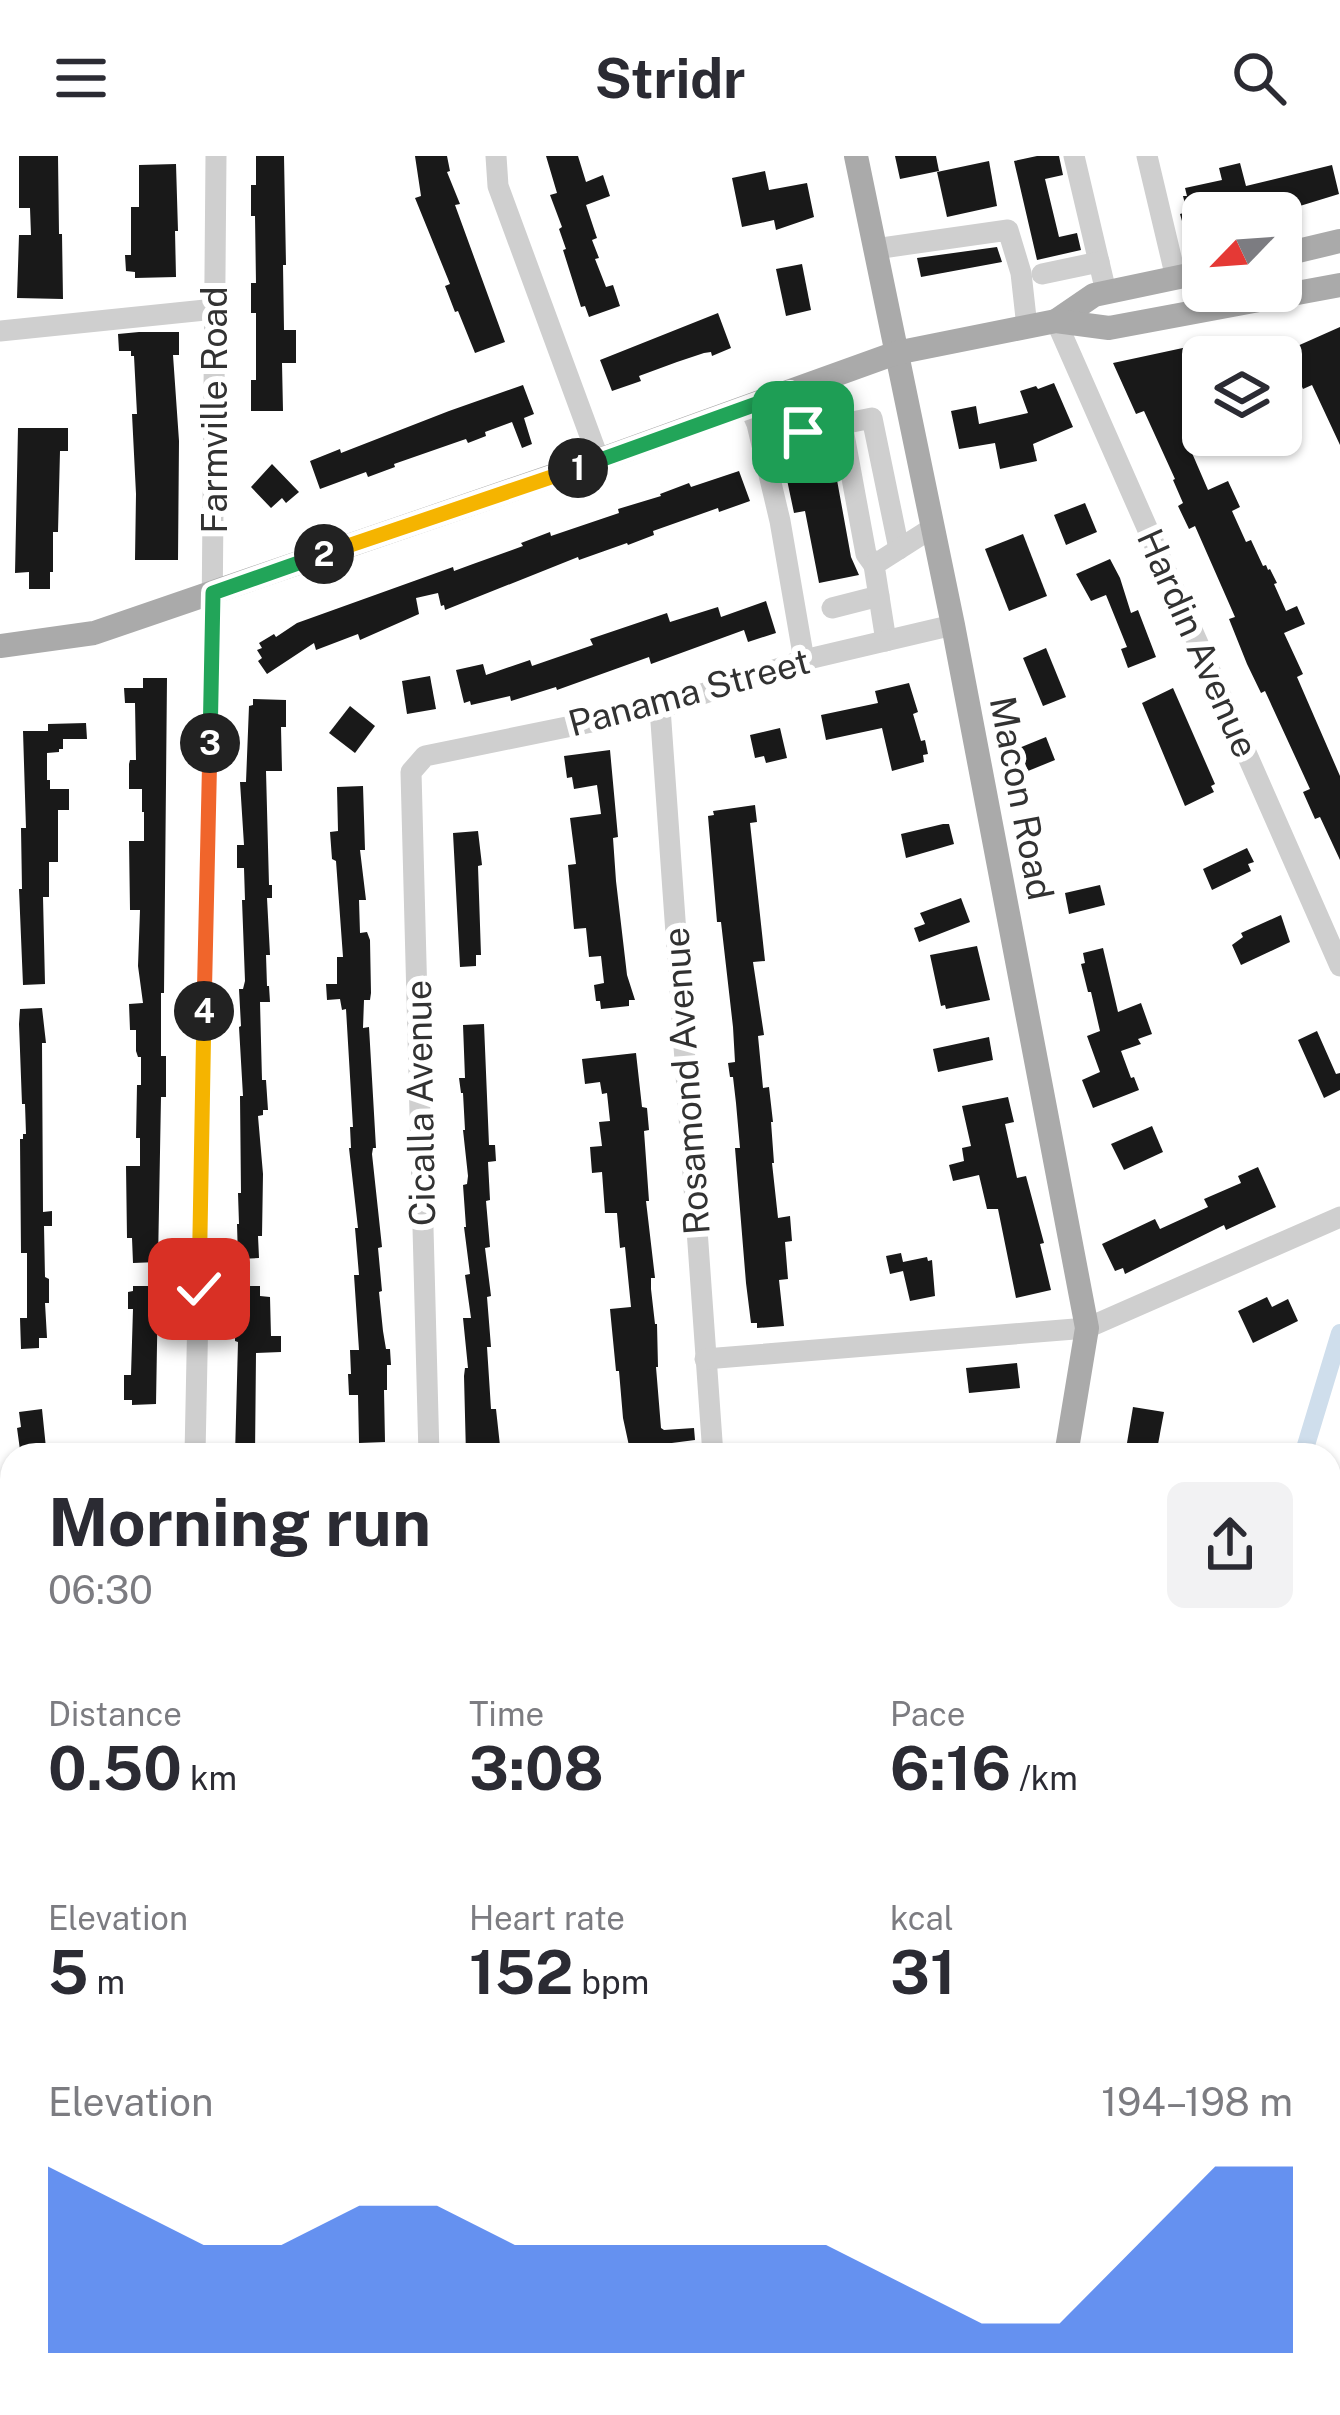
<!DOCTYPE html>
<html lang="en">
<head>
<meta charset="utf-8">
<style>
	body { margin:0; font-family:"Public Sans",sans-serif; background:#f2f2f3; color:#2b2b33; height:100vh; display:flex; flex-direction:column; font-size:45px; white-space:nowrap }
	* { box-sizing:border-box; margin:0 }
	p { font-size:39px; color:#7c7c81 }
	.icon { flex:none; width:66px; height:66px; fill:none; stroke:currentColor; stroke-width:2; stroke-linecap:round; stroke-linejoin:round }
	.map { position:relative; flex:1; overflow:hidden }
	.sheet { position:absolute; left:0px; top:1287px; width:1341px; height:972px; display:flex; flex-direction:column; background:#fff; border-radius:36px 36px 0 0; box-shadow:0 3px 9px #0004 }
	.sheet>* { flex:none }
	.needle { width:78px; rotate:245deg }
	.controls { position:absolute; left:1182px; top:36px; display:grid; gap:24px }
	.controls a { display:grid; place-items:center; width:120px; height:120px; border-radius:18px; background:#fff; box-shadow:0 3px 9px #0004; font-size:60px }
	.pin { position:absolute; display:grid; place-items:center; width:102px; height:102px; color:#fff; margin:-51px; border-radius:24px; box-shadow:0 6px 18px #0006 }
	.km { position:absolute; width:60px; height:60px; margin:-30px; border-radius:50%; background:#222; color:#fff; font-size:33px; line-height:60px; text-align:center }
	.round { display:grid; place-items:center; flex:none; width:126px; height:126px; border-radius:18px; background:#f2f2f3 }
	.summary { display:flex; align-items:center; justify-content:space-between; height:204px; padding:0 48px }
	h1 { font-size:66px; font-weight:700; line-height:90px }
	.metrics { display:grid; grid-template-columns:repeat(3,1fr); gap:18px; height:204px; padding:12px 48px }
	.metrics div { display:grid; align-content:center }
	.metrics b { font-size:60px; font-weight:700 }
	.metrics small { font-size:33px; font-weight:400 }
	.metrics p { font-size:33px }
	.chart { height:336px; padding:24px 48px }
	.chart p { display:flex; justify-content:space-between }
	.chart svg { width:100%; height:216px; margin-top:12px; fill:#2563eb; opacity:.7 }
	header { display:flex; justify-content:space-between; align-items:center; height:156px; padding:0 48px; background:#fff; font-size:54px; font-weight:700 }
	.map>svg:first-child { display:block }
</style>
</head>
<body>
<header><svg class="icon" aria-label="menu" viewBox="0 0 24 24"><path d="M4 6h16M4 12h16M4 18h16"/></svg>Stridr<svg class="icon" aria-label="search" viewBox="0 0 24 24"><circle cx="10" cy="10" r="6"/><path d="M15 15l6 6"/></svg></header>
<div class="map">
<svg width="1340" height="2259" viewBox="0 0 1340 2259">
	<rect width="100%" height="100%" fill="#fff"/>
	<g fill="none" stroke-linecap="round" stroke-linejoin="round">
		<g stroke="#cfdeec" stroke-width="18">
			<path d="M 1303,1299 L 1340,1177"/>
			<path d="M 988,2259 L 996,2247"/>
		</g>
	</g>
	<g fill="#191919">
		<path d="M 19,0 L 58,0 L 59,78 L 62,78 L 63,143 L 17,142 L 19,79 L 31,79 L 30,52 L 19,52 Z"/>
		<path d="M 256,0 L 284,0 L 286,109 L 283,109 L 284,174 L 296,174 L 296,207 L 282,207 L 283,255 L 251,255 L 251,224 L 256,224 L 256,157 L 251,157 L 251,127 L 256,127 L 255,60 L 251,60 L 251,29 L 256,29 Z"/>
		<path d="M 415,0 L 447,0 L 450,15 L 447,16 L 460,48 L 455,49 L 505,186 L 475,197 L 458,155 L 455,156 L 445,130 L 450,128 L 415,42 L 421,40 Z"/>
		<path d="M 546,0 L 578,0 L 586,26 L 603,19 L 610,40 L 586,49 L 597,82 L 592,84 L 599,102 L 595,103 L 606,131 L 613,129 L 620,150 L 589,161 L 585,150 L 581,151 L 563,94 L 566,93 L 559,73 L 562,71 L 550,39 L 557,37 Z"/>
		<path d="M 895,0 L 936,0 L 939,15 L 900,23 Z"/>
		<path d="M 1037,0 L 1059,0 L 1063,19 L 1045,23 L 1059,81 L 1077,77 L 1081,94 L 1037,104 L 1014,5 Z"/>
		<path d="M 989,5 L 997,50 L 947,61 L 937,16 Z"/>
		<path d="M 1240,7 L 1246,30 L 1332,9 L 1339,38 L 1277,57 L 1203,57 L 1203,78 L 1191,80 L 1189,71 L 1184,72 L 1180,58 L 1187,56 L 1183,40 L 1187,40 L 1185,32 L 1222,24 L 1219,12 Z"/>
		<path d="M 176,8 L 178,75 L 175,75 L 176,121 L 135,122 L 135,116 L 126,115 L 125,99 L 131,99 L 131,51 L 139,51 L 139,9 Z"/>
		<path d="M 765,15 L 769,34 L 807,27 L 814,61 L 776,74 L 774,64 L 742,71 L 732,22 Z"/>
		<path d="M 997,91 L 1002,106 L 921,121 L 917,102 Z"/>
		<path d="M 802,108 L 811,154 L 786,160 L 776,113 Z"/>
		<path d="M 718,157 L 731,192 L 712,200 L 711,196 L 704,197 L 677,206 L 639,220 L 641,225 L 612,235 L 600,204 Z"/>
		<path d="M 1340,171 L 1340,289 L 1312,229 L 1303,233 L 1290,205 L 1299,200 L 1295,191 Z"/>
		<path d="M 139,176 L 179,176 L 179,199 L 173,199 L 179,285 L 178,404 L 135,404 L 136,338 L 132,258 L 137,258 L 134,200 L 131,200 L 131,195 L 119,195 L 118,178 Z"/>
		<path d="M 1220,184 L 1222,201 L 1203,201 L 1203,228 L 1188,235 L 1203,267 L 1203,279 L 1229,279 L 1192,297 L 1208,334 L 1228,325 L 1240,351 L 1232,355 L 1246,386 L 1251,384 L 1263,410 L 1266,409 L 1268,414 L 1270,413 L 1277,427 L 1274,428 L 1286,455 L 1297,450 L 1305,468 L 1284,477 L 1303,518 L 1297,521 L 1340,620 L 1340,704 L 1320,661 L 1315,663 L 1303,636 L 1310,633 L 1265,535 L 1261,537 L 1247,508 L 1229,463 L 1235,461 L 1195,370 L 1189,373 L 1178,350 L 1183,347 L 1173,324 L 1175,323 L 1144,255 L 1136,258 L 1113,207 Z"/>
		<path d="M 1054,227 L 1073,271 L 1033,288 L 1037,305 L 1000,313 L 995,287 L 959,293 L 951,255 L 976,250 L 979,268 L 1028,257 L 1020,235 L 1036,230 L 1038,233 Z"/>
		<path d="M 523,229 L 534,258 L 524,262 L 532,288 L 522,292 L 512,266 L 485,276 L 486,280 L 468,287 L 466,283 L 460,285 L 394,308 L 395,311 L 368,321 L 366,316 L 320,333 L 310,305 L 340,293 L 341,297 L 449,255 Z"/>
		<path d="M 18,272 L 68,272 L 68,295 L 60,295 L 58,376 L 53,376 L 53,416 L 50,416 L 50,433 L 29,433 L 29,416 L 15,417 Z"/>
		<path d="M 831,291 L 851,401 L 859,419 L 819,427 L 805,355 L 794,357 L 782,300 Z"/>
		<path d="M 272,308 L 299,336 L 286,347 L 282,342 L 271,352 L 251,331 Z"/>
		<path d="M 739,315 L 750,345 L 719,356 L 718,352 L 653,375 L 654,379 L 628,389 L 627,387 L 579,404 L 578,401 L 445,454 L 444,449 L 441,450 L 438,437 L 416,442 L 419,458 L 360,484 L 358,478 L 316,494 L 314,487 L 267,518 L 258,505 L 262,502 L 257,494 L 262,492 L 259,487 L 274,478 L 276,481 L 297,467 L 453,411 L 454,415 L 473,408 L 523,390 L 521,387 L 550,376 L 551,380 L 619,357 L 618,353 L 661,340 L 660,338 L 689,327 L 691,331 Z"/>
		<path d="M 1085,347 L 1097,376 L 1066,389 L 1054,359 Z"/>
		<path d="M 1023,378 L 1047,440 L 1009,455 L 985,393 Z"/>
		<path d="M 1110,403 L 1120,422 L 1131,457 L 1138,454 L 1156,501 L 1128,512 L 1121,493 L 1127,491 L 1106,439 L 1091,445 L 1076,418 Z"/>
		<path d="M 766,445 L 776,477 L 748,486 L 744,474 L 651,508 L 649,501 L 557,534 L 556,531 L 511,545 L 510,540 L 471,549 L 470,545 L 464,547 L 456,514 L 483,508 L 486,519 L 530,504 L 532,510 L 593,489 L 590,483 L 667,457 L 670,466 L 718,451 L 721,461 Z"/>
		<path d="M 1046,492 L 1066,541 L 1043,550 L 1023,502 Z"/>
		<path d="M 430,520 L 436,553 L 407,558 L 402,525 Z"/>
		<path d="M 143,522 L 167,522 L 164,837 L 161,837 L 161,900 L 166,900 L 166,941 L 161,941 L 158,1106 L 133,1107 L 132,1082 L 127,1082 L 126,1010 L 140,1010 L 140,982 L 136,982 L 137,929 L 141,929 L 141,901 L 138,901 L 136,895 L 136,874 L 130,874 L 129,848 L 143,847 L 138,810 L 140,754 L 130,754 L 129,685 L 144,685 L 144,656 L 142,656 L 142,633 L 129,633 L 129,608 L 130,604 L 136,604 L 135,547 L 125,547 L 124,532 L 143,532 Z"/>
		<path d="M 909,527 L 918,556 L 913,558 L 921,585 L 925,584 L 928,598 L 923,599 L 924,606 L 892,615 L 882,572 L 826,584 L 821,559 L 878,547 L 875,535 Z"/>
		<path d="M 1173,532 L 1215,628 L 1211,630 L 1214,636 L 1185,650 L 1142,547 Z"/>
		<path d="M 253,543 L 286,544 L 286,571 L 281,571 L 282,615 L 266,615 L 269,729 L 272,729 L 272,742 L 267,742 L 270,799 L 266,799 L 267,830 L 269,830 L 270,846 L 260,846 L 262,924 L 266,924 L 268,954 L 263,954 L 263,959 L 258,960 L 263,1018 L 262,1080 L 258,1080 L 259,1102 L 238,1103 L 237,1068 L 239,1068 L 238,1037 L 241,1037 L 240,940 L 243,940 L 239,871 L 241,870 L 239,833 L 243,833 L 245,825 L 242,744 L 245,744 L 244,712 L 237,712 L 237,689 L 244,689 L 240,626 L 246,626 L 249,550 L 253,549 Z"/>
		<path d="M 350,550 L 375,570 L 355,597 L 329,577 Z"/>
		<path d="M 86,567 L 87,583 L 63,583 L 63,593 L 59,593 L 59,596 L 47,597 L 47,624 L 50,624 L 50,633 L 69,633 L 69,654 L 58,654 L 58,706 L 49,706 L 49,741 L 43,741 L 45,828 L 23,829 L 19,733 L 22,733 L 21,672 L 26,672 L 23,575 L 48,575 L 48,568 Z"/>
		<path d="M 780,572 L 787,602 L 766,607 L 764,600 L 755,602 L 750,579 Z"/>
		<path d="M 1046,581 L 1055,604 L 1028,615 L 1019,592 Z"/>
		<path d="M 610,594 L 618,681 L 613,682 L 616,725 L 627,819 L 635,844 L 629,844 L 629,850 L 601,853 L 600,845 L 596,845 L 594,829 L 604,827 L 601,800 L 589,801 L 586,772 L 574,773 L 568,709 L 576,708 L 570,662 L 601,658 L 597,629 L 574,633 L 572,621 L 567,622 L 564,600 Z"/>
		<path d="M 363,630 L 365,694 L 360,694 L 366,744 L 359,744 L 360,777 L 367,776 L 370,784 L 371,837 L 370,844 L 364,844 L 363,872 L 369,871 L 376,992 L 373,992 L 372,998 L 382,1091 L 378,1092 L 382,1135 L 379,1136 L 383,1175 L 386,1193 L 390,1193 L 391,1209 L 387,1209 L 387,1234 L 384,1234 L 385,1286 L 359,1287 L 358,1239 L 349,1239 L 348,1218 L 351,1218 L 350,1194 L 359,1194 L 354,1119 L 359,1119 L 355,1072 L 358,1072 L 349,992 L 351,992 L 350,971 L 353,971 L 346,853 L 342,854 L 340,843 L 327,844 L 326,828 L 337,828 L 337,801 L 343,801 L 336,705 L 332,703 L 330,676 L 338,675 L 337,631 Z"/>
		<path d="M 755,649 L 757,666 L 750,667 L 765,805 L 753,806 L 764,879 L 758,880 L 763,932 L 769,931 L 773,966 L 771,966 L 774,1007 L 772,1007 L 778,1062 L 790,1060 L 792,1085 L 785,1086 L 788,1123 L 779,1124 L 784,1170 L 757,1172 L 757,1167 L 751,1167 L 746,1127 L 735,992 L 740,992 L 736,947 L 733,921 L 730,921 L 728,907 L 735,906 L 733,871 L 721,766 L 717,766 L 708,660 L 714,659 L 713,655 Z"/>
		<path d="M 943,668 L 949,668 L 954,688 L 906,702 L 901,678 Z"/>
		<path d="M 478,675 L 482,709 L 478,710 L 481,799 L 476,799 L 476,810 L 460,811 L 453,677 Z"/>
		<path d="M 1247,692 L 1254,706 L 1248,708 L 1251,715 L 1212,734 L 1203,713 Z"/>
		<path d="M 1100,729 L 1105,749 L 1069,758 L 1065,737 Z"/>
		<path d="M 961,742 L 970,766 L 919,786 L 914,772 L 925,768 L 920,757 Z"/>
		<path d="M 1281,759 L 1290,786 L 1241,809 L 1232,789 L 1243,781 L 1241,777 Z"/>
		<path d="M 977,790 L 990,844 L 946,853 L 945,849 L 941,850 L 930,799 Z"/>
		<path d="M 1103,792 L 1118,856 L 1141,847 L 1152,878 L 1138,883 L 1141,888 L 1121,895 L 1131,922 L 1134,921 L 1139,934 L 1093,952 L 1082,924 L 1100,916 L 1087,880 L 1100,875 L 1091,836 L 1088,836 L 1081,808 L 1085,807 L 1083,797 Z"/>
		<path d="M 42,852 L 46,887 L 42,887 L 43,1056 L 52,1055 L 52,1070 L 44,1070 L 45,1121 L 49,1123 L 49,1147 L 45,1147 L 47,1182 L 39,1182 L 39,1192 L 21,1193 L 20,1162 L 27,1162 L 27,1097 L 21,1097 L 20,983 L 23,983 L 23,978 L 26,978 L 25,948 L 22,948 L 19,868 L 20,853 Z"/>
		<path d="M 484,868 L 489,989 L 495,989 L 496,1005 L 488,1006 L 490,1044 L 486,1045 L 490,1091 L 485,1092 L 491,1140 L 487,1141 L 491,1191 L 487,1191 L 491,1253 L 496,1253 L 501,1299 L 466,1299 L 464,1220 L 465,1212 L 468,1212 L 463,1162 L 471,1162 L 465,1119 L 470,1118 L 464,1071 L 466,1071 L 463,1029 L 467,1028 L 468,1020 L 463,974 L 465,974 L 463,937 L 461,937 L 459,922 L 465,922 L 463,869 Z"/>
		<path d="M 1317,875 L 1336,918 L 1340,917 L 1340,934 L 1324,942 L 1298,884 Z"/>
		<path d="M 989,881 L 993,904 L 938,916 L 933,893 Z"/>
		<path d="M 636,897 L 642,951 L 647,952 L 649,974 L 644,975 L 649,1045 L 646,1045 L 655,1122 L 651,1122 L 651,1133 L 655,1168 L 657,1168 L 658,1211 L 656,1211 L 661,1272 L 664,1274 L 694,1272 L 695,1284 L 664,1288 L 664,1293 L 656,1294 L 656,1297 L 631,1299 L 623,1262 L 619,1215 L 616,1215 L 610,1153 L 631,1151 L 625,1091 L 620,1092 L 617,1057 L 605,1057 L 602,1016 L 592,1017 L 590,991 L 602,990 L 599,966 L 610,965 L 607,937 L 602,938 L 600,926 L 585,928 L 582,903 Z"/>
		<path d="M 1008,941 L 1014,966 L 1005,968 L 1017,1022 L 1026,1020 L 1044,1087 L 1040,1088 L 1051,1134 L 1016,1142 L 998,1053 L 987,1053 L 979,1019 L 953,1025 L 949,1009 L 964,1005 L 962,992 L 971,990 L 962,950 Z"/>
		<path d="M 1152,970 L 1163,996 L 1124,1014 L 1111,988 Z"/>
		<path d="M 1258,1011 L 1276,1051 L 1226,1074 L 1224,1069 L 1125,1118 L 1123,1112 L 1115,1115 L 1102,1088 L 1155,1063 L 1160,1073 L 1208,1051 L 1204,1043 L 1241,1027 L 1238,1020 Z"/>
		<path d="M 901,1097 L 903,1106 L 927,1101 L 928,1105 L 932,1104 L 935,1140 L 910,1145 L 903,1115 L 890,1118 L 886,1100 Z"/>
		<path d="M 133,1130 L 158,1130 L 156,1248 L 132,1249 L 132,1244 L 124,1244 L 124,1219 L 131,1219 L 133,1153 L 128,1153 L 128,1136 L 133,1135 Z"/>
		<path d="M 230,1130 L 260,1130 L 260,1140 L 270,1141 L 271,1180 L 281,1180 L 281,1196 L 256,1197 L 255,1299 L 235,1299 L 238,1186 L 235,1185 L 235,1154 L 230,1154 Z"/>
		<path d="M 1267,1141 L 1272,1151 L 1288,1143 L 1298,1165 L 1253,1187 L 1238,1155 Z"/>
		<path d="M 1017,1207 L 1020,1232 L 969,1237 L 966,1212 Z"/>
		<path d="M 1133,1251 L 1164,1256 L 1156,1299 L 1125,1299 Z"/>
		<path d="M 42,1253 L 46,1292 L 20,1294 L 17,1272 L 21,1271 L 19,1256 Z"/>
	</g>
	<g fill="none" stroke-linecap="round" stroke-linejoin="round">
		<g stroke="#cfcfcf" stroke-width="21">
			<path d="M 496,0 L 498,30 L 599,304"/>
			<path d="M 1074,0 L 1106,136"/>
			<path d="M 1147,0 L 1176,122"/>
			<path d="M 875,93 L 1008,74 L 1021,117 L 1027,171"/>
			<path d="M 1042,118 L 1099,106"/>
			<path d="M 1056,165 L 1340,810"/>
			<path d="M 0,175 L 215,153"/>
			<path d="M 790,236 L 803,276 L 872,262 L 899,393"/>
			<path d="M 749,250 L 757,268 L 780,365 L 804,504"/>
			<path d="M 842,268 L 866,398 L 874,409"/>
			<path d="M 832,452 L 879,440"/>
			<path d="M 886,485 L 874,409 L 932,372"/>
			<path d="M 660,552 L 713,1299"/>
			<path d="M 705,1203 L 1087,1172 L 1340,1061"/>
			<path d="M 195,1299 L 212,468 L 216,0"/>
			<path d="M 429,1299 L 411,616 L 425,600 L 660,552 L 804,504 L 953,469"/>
			<path d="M 0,1364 L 9,1366 L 12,1373"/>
			<path d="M 0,1525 L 12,1529"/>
			<path d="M 0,1694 L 12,1678"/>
			<path d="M 0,1785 L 12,1794"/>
			<path d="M 0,2121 L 12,2130"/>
			<path d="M 1329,2148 L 1340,2139"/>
			<path d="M 1329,2209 L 1340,2216"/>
			<path d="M 167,2247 L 183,2259"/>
			<path d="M 589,2247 L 604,2259"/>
			<path d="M 770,2259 L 777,2247"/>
			<path d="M 855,2259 L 864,2247"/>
			<path d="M 1190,2259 L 1216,2247"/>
		</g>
		<g stroke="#aaa" stroke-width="24">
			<path d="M 856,0 L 953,469 L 1087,1172 L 1066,1299"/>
			<path d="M 1281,99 L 1340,85"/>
			<path d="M 1056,165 L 1094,139 L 1203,116"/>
			<path d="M 0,490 L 94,477 L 599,304 L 896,197 L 1056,165 L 1109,172 L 1340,129"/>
			<path d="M 0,1441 L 12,1445"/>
			<path d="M 0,1481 L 12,1485"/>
			<path d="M 1329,2010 L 1340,2016"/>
			<path d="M 1329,2054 L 1340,2060"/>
		</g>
	</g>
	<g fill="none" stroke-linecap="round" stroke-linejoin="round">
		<g stroke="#fff" stroke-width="24">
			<path id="split-1" d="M 578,312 L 790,236 L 803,276"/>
		</g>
		<g stroke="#fff" stroke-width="24">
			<path id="split-2" d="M 324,398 L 578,312"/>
		</g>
		<g stroke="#fff" stroke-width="24">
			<path id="split-3" d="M 210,587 L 213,437 L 324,398"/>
		</g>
		<g stroke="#fff" stroke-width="24">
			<path id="split-4" d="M 204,855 L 210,587"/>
		</g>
		<g stroke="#fff" stroke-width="24">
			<path id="split-5" d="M 199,1133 L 204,855"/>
		</g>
		<use href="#split-1" stroke="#22a559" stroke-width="15"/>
		<use href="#split-2" stroke="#f5b400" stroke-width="15"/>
		<use href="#split-3" stroke="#22a559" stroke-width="15"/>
		<use href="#split-4" stroke="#f0652b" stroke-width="15"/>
		<use href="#split-5" stroke="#f5b400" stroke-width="15"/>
	</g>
	<g text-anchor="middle" stroke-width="12" stroke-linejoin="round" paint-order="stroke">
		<g font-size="36" fill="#323232" stroke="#fff">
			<text transform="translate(214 254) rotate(-90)" y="13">Farmville Road</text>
			<text transform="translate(1198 487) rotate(66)" y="13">Hardin Avenue</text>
			<text transform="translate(689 536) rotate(-15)" y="13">Panama Street</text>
			<text transform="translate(1022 642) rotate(79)" y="13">Macon Road</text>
			<text transform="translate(686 925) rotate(-94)" y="13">Rosamond Avenue</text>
			<text transform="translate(420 947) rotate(-91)" y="13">Cicalla Avenue</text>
		</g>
	</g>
</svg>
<div class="controls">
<a><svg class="needle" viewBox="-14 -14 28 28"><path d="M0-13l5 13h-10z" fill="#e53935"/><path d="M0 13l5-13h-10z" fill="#7c7c81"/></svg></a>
<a><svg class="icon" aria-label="layers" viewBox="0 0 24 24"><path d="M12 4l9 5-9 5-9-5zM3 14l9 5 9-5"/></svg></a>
</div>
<div class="pin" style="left:803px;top:276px;background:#1e9e55"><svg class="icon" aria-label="arrive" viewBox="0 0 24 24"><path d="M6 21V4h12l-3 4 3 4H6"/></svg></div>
<div class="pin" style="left:199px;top:1133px;background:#d93025"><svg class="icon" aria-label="check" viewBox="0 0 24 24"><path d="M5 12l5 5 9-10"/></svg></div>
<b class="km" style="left:578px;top:312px">1</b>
<b class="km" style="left:324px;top:398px">2</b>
<b class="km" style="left:210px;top:587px">3</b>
<b class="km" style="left:204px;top:855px">4</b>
<section class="sheet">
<div class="summary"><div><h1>Morning run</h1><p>06:30</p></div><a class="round"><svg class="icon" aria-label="share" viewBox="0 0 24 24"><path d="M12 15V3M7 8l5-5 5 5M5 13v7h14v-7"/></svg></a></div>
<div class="metrics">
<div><p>Distance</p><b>0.50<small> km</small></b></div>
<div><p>Time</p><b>3:08</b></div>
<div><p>Pace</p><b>6:16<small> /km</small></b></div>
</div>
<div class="metrics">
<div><p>Elevation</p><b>5<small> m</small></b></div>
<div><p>Heart rate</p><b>152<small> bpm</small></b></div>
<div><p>kcal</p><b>31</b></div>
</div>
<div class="chart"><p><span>Elevation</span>194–198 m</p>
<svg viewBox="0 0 160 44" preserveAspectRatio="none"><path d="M0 44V6L10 14L20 22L30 22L40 14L50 14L60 22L70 22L80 22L90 22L100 22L110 30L120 38L130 38L140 22L150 6L160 6V44z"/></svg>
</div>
</section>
</div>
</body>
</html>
